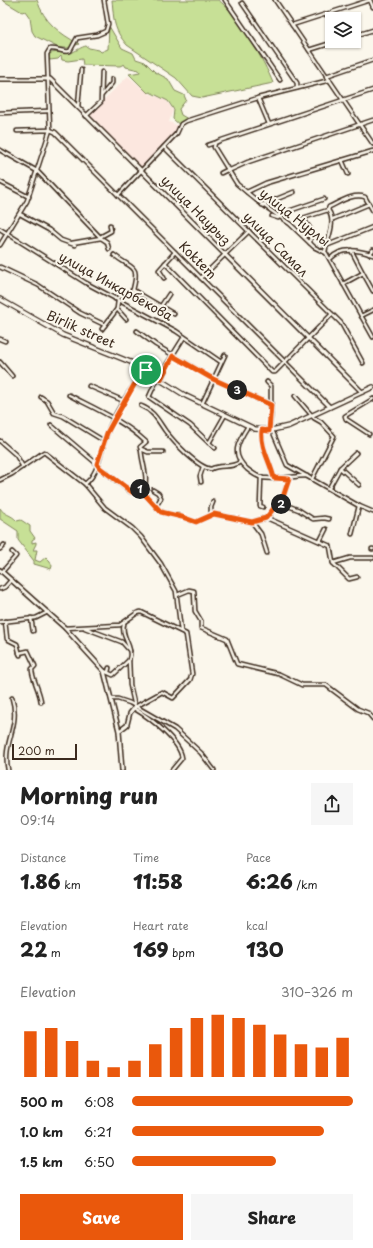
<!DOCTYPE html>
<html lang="en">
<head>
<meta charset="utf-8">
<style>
	body { margin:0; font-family:"Playpen Sans",sans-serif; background:#f6f6f6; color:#222; height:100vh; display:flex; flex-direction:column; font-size:15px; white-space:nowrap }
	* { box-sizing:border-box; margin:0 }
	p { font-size:13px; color:#767676 }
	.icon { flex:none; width:22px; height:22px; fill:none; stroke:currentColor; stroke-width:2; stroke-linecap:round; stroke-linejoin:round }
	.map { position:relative; height:770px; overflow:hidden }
	.sheet { display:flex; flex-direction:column; background:#fff; flex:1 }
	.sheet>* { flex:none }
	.tools { position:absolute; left:325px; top:12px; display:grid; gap:8px }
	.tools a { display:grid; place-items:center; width:36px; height:36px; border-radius:0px; background:#fff; box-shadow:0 1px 3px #0004; font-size:20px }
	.scale { position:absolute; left:12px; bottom:10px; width:65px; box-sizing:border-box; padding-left:4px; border:2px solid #3b2a1e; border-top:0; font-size:11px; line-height:14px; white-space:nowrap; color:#3b2a1e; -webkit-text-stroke:3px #fbf7ec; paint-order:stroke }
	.pin { position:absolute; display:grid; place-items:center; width:34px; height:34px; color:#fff; margin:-17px; border:2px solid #fff; border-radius:50%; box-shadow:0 1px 4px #0007 }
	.km { position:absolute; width:20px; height:20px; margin:-10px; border-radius:50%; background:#222; color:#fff; font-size:11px; line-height:20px; text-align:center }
	.round { display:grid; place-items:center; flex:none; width:42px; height:42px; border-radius:0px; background:#f6f6f6 }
	.headline { display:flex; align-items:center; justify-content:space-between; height:68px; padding:0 20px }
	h1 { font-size:22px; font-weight:800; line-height:30px }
	.stats { display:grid; grid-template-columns:repeat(3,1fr); gap:6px; height:68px; padding:4px 20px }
	.stats div { display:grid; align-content:center }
	.stats b { font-size:20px; font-weight:800 }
	.stats small { font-size:11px; font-weight:400 }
	.stats p { font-size:11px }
	.chart { height:112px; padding:8px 20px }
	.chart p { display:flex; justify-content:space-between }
	.chart svg { width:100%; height:72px; margin-top:4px; stroke:#ea580c; stroke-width:6 }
	.button { display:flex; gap:8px; margin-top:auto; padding:8px 20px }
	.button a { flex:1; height:46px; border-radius:0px; background:#ea580c; color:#fff; font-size:16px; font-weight:800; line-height:46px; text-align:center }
	.button a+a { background:#f6f6f6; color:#222 }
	ul { padding:0 20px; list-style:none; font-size:13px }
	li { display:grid; grid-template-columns:64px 48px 1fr; align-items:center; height:30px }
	li i { height:10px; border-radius:5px; background:#ea580c }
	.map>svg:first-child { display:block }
</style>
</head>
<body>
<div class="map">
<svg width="373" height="770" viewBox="0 0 373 770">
	<rect width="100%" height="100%" fill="#fbf7ec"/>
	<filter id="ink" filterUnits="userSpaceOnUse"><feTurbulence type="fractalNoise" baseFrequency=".025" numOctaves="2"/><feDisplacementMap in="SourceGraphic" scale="8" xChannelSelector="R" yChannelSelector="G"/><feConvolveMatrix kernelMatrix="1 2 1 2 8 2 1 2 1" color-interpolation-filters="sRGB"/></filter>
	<g filter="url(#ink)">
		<path fill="#fce7df" d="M 128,76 L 148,93 L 166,100 L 173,110 L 169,122 L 182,127 L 141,168 L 89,114 Z"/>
		<g fill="#c7e096" stroke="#81855a">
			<path d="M 2,0 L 37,0 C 44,22 59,33 79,44 L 68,48 L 59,48 L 35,36 L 32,31 L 30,18 L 25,11 L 22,12 Z"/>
			<path d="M 112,0 L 218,0 C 236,11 265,62 273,83 L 202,98 L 192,96 L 176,78 L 127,45 C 113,29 114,20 112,0 Z"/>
			<path d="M 109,26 L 122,48 L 133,53 L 136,59 L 145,62 L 155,72 L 168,79 L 175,91 L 184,95 L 186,100 L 179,109 L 181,115 L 188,119 L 182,127 L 173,119 L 174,110 L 168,101 L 150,92 L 148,93 L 129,74 L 140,72 L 139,70 L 126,67 L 124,64 L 120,66 L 83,65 L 82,59 L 68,61 L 62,60 L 61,56 L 58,59 L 50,60 L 49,57 L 50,53 L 60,52 C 69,58 77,48 86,46 L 89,48 L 99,50 L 101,52 L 108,49 Z"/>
			<path d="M 0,508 C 4,515 11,514 17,521 L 21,520 L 30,526 L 30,531 L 35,538 L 32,540 L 32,543 L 36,542 L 36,544 L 33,550 L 37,550 L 35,560 L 40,562 L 46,557 L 50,561 L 52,566 L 51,569 L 34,564 L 34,561 L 18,540 L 18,531 L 0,519 Z"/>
		</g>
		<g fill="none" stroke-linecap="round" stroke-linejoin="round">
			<g stroke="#3b2a1e" stroke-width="5.5">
				<g id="minor">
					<path d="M 225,0 L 280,80"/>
					<path d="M 275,0 L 373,144"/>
					<path d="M 370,0 L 373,7"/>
					<path d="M 242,3 L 297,83 L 297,88"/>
					<path d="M 292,25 L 370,0"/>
					<path d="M 354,36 L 373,30"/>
					<path d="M 309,50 L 338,41"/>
					<path d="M 326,76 L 373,60"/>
					<path d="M 373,90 L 219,141 L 215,143 L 214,147 L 237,184 L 256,200 L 290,224 L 314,247 L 326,253 L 373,337"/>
					<path d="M 102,95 L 112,83 L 112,79"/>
					<path d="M 258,98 L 269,124"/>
					<path d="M 78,107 L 81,70"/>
					<path d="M 0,113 L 49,111"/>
					<path d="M 86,116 L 101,102 L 102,72"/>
					<path d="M 17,131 L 50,130 L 55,132 L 330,407"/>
					<path d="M 208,145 L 214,143"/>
					<path d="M 164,147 L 341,323 L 363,363"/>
					<path d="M 0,150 L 37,171 L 101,238"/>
					<path d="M 342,160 L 348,174"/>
					<path d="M 228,171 L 248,162 L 373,120"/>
					<path d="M 221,173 L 227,170"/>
					<path d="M 0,182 L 29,197"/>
					<path d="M 247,192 L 266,183 L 373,151"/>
					<path d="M 118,195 L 177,133 L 181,124 L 186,121 L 258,98 L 330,80"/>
					<path d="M 262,205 L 294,192"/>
					<path d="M 20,214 L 49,230 L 61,240 L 75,245"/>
					<path d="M 272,216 L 278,218 L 286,212 L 324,199"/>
					<path d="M 333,219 L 369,204"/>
					<path d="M 0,229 L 86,283 L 176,331 L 221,362"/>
					<path d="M 100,237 L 111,231 L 110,225"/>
					<path d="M 72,243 L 101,238 L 107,242 L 109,249"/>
					<path d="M 310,243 L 311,230 L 303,218 L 328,210"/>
					<path d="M 0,245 L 27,201 L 50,130 L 47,54 L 50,49 C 57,48 64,53 70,51 L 77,38 L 97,35 L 106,31 L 108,24 L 104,0"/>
					<path d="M 328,245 L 373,227"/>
					<path d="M 351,250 L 363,273"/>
					<path d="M 325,252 C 327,239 337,222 328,210 L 329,207 C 340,202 353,193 365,197 L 373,211"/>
					<path d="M 369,254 L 373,250"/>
					<path d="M 114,255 C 132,270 140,263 133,290 L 115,299"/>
					<path d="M 330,259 C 341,247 359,250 373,255"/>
					<path d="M 165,263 L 272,372 L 275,372 L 332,314"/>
					<path d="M 0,267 L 38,285 L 80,313 L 105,325 L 117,309 L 118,301"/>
					<path d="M 164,278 L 159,270 L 175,252"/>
					<path d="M 201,278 L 249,231"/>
					<path d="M 343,284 L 363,273 L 373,291"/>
					<path d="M 133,290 L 174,314"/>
					<path d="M 161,306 L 169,294"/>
					<path d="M 117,309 L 126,319"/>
					<path d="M 361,316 L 373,310"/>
					<path d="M 102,329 L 105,325"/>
					<path d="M 137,331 L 156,345 L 213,379 L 271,405"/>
					<path d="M 0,339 L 5,341"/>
					<path d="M 0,362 L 12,376"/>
					<path d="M 158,377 L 149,397 L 190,425 L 209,443 L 225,415"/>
					<path d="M 161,379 L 167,364 L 184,337"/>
					<path d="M 267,382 L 271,386 L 271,415 L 269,430"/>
					<path d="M 89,386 L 124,401"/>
					<path d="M 69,395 C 96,409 124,421 146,442 L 140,447 L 141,449 L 148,452 L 163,452"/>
					<path d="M 295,396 L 314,418 L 321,422 L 334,436 L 312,479"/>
					<path d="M 41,397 L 47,401 L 54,413 L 63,416 L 104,441"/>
					<path d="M 202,404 L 225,355"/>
					<path d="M 141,406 C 154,411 158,421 166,432 C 174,442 198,468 211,469 C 221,464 231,469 240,462"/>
					<path d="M 51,425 L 97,464 L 100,468 L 131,492 L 134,493 L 139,488 L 161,512 L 182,517 L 196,522 L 214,514 L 252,522 L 267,518 L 330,546 L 333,563 L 349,579 L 357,577"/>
					<path d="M 248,426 C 238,442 230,454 247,469 C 252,473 258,477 263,478 C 278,480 292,476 307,476"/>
					<path d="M 262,430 C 260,447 270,461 274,478"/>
					<path d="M 272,430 L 287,465 L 359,506 L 373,512"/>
					<path d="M 369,434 L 346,419 L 345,416 L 373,399"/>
					<path d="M 0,441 L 16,455 L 23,467"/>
					<path d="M 209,443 L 215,448"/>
					<path d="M 141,449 C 142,465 149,476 144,492"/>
					<path d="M 340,468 L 359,485"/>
					<path d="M 261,477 L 260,506 L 263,507"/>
					<path d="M 0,480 L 12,474 L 44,452 L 85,484 L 105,508 L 132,528 L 141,537 L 161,564 L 176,591 L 181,631"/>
					<path d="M 201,482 L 200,476 L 203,467"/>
					<path d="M 85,484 C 100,472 100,451 107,434 C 113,415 133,385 145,370"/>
					<path d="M 329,488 L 340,468 L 356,453"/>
					<path d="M 153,490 L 158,493 L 161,498 L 156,506"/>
					<path d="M 281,503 L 299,510 L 313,519 L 324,518 L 329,519"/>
					<path d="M 211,514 L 211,507 L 213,502"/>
					<path d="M 267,518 L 274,508 L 281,503 L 289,478"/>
					<path d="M 252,522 L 261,534 L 267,553"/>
					<path d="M 352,534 L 359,506"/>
					<path d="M 320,541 L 326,529"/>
					<path d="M 0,549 L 4,545"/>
					<path d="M 372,549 L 373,549"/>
					<path d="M 333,563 L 350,558 L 373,558"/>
					<path d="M 2,572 L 16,556 L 12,552"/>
					<path d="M 0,589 L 5,587 L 11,580"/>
					<path d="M 177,595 L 189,590 L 194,591 L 195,611 L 201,621 L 201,628 L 227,639 L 237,664 L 279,674 L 302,685 L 326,685 L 358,709 L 368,713 L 373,719"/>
					<path d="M 31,618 L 33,631"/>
					<path d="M 5,621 L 7,639 L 17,644 L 20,655"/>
					<path d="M 0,622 L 36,618 L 48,612"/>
					<path d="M 65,628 L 120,625 L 137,613 L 141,612 L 186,634 L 192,674 L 190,680 L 173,698 L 162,692 L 135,707"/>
					<path d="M 85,628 L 122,642 L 130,651"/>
					<path d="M 19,653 L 28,651 L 35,666 L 32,669 C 31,676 40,691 41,702"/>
					<path d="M 104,671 L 113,675 L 129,660 C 134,645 120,637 124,624"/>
					<path d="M 108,672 L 109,668"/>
					<path d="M 112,699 L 118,699 L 130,703 L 175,729 L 201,753 L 214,770"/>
					<path d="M 135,709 C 149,717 180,741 182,758 L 172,770"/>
					<path d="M 119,731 L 127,725 L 130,713 L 135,707 L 130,685 L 129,660"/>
					<path d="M 8,770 C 2,741 21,727 12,698"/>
				</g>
			</g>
			<g stroke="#3b2a1e" stroke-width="6">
				<g id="tertiary">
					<path d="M 0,79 L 50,79 L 362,392"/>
					<path d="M 0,570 L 65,628 L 104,671 L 119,731 L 122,770"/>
				</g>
			</g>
			<g stroke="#3b2a1e" stroke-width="6">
				<path id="primary" d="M 0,299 L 63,335 L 133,363 L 186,396 L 255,429 L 272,430 L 289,426 L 373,387"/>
			</g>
			<use href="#minor" stroke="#fbf7ec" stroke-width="2.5"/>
			<use href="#tertiary" stroke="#fbf7ec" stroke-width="3"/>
			<use href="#primary" stroke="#fbf7ec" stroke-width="3.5"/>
		</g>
	</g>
	<g fill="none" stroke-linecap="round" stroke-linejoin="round" filter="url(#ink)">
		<g stroke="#fff" stroke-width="8">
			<path id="route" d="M 173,356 L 213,379 L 271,405 L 269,431 L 262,430 C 260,447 270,461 274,478 L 289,479 L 281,503 L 274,508 L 266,518 L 252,522 L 214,514 L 196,522 L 182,517 L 161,512 L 139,488 L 134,493 L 132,492 L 100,468 L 97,464 L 107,433 L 113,422 L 134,385 L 146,370 L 161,379 Z"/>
		</g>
		<use href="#route" stroke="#ea580c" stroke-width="5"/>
	</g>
	<g text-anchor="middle" stroke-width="4" stroke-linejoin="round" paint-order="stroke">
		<g font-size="13" fill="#3b2a1e" stroke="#fbf7ec">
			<text transform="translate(196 210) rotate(45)" y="5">улица Наурыз</text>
			<text transform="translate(295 217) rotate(38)" y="5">улица Нурлы</text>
			<text transform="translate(276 244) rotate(45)" y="5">улица Самал</text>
			<text transform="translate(198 260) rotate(45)" y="5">Koktem</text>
			<text transform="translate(116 286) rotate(29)" y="5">улица Инкарбекова</text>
			<text transform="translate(81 329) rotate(24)" y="5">Birlik street</text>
		</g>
	</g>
</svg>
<div class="tools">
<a><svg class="icon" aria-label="layers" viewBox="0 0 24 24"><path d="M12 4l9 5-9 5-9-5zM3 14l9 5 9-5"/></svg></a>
</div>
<div class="scale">200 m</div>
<div class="pin" style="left:146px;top:370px;background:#1e9e55"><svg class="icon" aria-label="arrive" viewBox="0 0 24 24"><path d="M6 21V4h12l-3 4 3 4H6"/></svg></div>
<b class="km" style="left:140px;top:489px">1</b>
<b class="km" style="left:281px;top:504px">2</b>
<b class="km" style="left:237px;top:390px">3</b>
</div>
<section class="sheet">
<div class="headline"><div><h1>Morning run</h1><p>09:14</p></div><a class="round"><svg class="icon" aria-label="share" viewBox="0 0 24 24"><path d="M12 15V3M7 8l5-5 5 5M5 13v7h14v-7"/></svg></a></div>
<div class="stats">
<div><p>Distance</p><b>1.86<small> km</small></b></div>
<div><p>Time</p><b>11:58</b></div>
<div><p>Pace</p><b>6:26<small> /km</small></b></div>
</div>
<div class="stats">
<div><p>Elevation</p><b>22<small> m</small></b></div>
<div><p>Heart rate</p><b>169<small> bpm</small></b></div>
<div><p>kcal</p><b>130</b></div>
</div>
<div class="chart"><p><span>Elevation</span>310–326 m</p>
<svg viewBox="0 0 160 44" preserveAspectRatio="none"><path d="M5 44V16M15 44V14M25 44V22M35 44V34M45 44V38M55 44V34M65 44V24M75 44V14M85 44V8M95 44V6M105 44V8M115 44V12M125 44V18M135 44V24M145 44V26M155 44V20"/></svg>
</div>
<ul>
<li><b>500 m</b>6:08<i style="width:100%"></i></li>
<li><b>1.0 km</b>6:21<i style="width:87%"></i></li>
<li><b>1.5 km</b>6:50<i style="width:65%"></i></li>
</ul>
<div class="button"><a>Save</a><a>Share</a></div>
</section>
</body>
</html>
